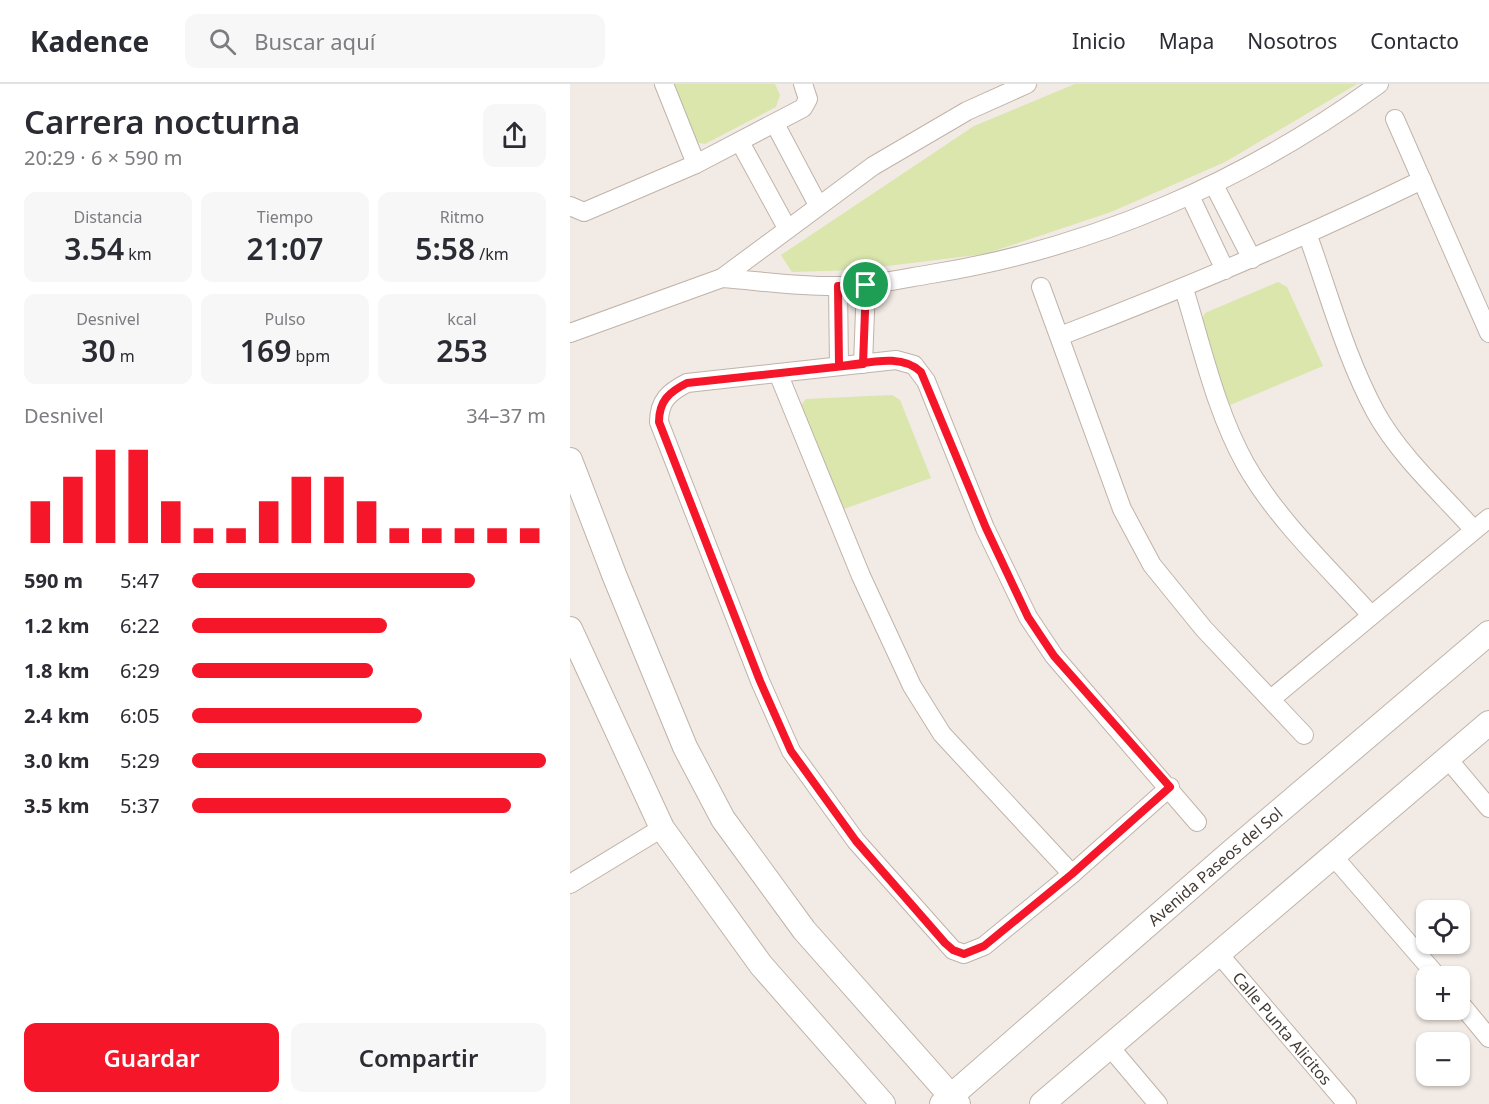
<!DOCTYPE html>
<html lang="es">
<head>
<meta charset="utf-8">
<style>
	body { margin:0; font-family:"Noto Sans",sans-serif; background:#f7f7f7; color:#2b2b33; height:100vh; display:flex; flex-direction:column; font-size:22px; white-space:nowrap }
	* { box-sizing:border-box; margin:0 }
	p { font-size:20px; color:#7c7c81 }
	.icon { flex:none; width:33px; height:33px; fill:none; stroke:currentColor; stroke-width:2; stroke-linecap:round; stroke-linejoin:round }
	.map { position:relative; flex:1; overflow:hidden }
	.sheet { display:flex; flex-direction:column; background:#fff; width:570px }
	.sheet>* { flex:none }
	.controls { position:absolute; left:846px; top:816px; display:grid; gap:12px }
	.controls a { display:grid; place-items:center; width:54px; height:54px; border-radius:12px; background:#fff; box-shadow:0 2px 4px #0004; font-size:30px }
	.pin { position:absolute; display:grid; place-items:center; width:51px; height:51px; color:#fff; margin:-26px; border:3px solid #fff; border-radius:50%; box-shadow:0 2px 6px #0007 }
	.round { display:grid; place-items:center; flex:none; width:63px; height:63px; border-radius:12px; background:#f7f7f7 }
	.head { display:flex; align-items:center; justify-content:space-between; height:102px; padding:0 24px }
	h1 { font-size:33px; font-weight:600; line-height:45px }
	.figures { display:grid; grid-template-columns:repeat(3,1fr); gap:9px; height:102px; padding:6px 24px }
	.figures div { display:grid; align-content:center; border-radius:12px; background:#f7f7f7; text-align:center }
	.figures b { font-size:30px; font-weight:600 }
	.figures small { font-size:16px; font-weight:400 }
	.figures p { font-size:16px }
	.chart { height:168px; padding:12px 24px }
	.chart p { display:flex; justify-content:space-between }
	.chart svg { width:100%; height:108px; margin-top:6px; stroke:#f6162a; stroke-width:6 }
	.cta { display:flex; gap:12px; margin-top:auto; padding:12px 24px }
	.cta a { flex:1; height:69px; border-radius:12px; background:#f6162a; color:#fff; font-size:24px; font-weight:600; line-height:69px; text-align:center }
	.cta a+a { background:#f7f7f7; color:#2b2b33 }
	ul { padding:0 24px; list-style:none; font-size:20px }
	li { display:grid; grid-template-columns:96px 72px 1fr; align-items:center; height:45px }
	li i { height:15px; border-radius:8px; background:#f6162a }
	header { display:flex; align-items:center; gap:36px; box-sizing:border-box; height:84px; padding:0 30px; background:#fff; border-bottom:2px solid #e1e1e2 }
	header strong { font-size:28px }
	nav { display:flex; gap:33px; margin-inline-start:auto; font-size:21px }
	.search { width:420px; height:54px; background:#f7f7f7; display:flex; align-items:center; gap:15px; box-sizing:border-box; padding:0 21px; border-radius:12px; color:#7c7c81; font-size:22px }
	main { display:flex; flex:1; min-height:0 }
	.map>svg:first-child { display:block }
</style>
</head>
<body>
<header>
<strong>Kadence</strong>
<div class="search"><svg class="icon" aria-label="search" viewBox="0 0 24 24"><circle cx="10" cy="10" r="6"/><path d="M15 15l6 6"/></svg>Buscar aquí</div>
<nav><a>Inicio</a><a>Mapa</a><a>Nosotros</a><a>Contacto</a></nav>
</header>
<main>
<section class="sheet">
<div class="head"><div><h1>Carrera nocturna</h1><p>20:29 · 6 × 590 m</p></div><a class="round"><svg class="icon" aria-label="share" viewBox="0 0 24 24"><path d="M12 15V3M7 8l5-5 5 5M5 13v7h14v-7"/></svg></a></div>
<div class="figures">
<div><p>Distancia</p><b>3.54<small> km</small></b></div>
<div><p>Tiempo</p><b>21:07</b></div>
<div><p>Ritmo</p><b>5:58<small> /km</small></b></div>
</div>
<div class="figures">
<div><p>Desnivel</p><b>30<small> m</small></b></div>
<div><p>Pulso</p><b>169<small> bpm</small></b></div>
<div><p>kcal</p><b>253</b></div>
</div>
<div class="chart"><p><span>Desnivel</span>34–37 m</p>
<svg viewBox="0 0 160 44" preserveAspectRatio="none"><path d="M5 44V27M15 44V17M25 44V6M35 44V6M45 44V27M55 44V38M65 44V38M75 44V27M85 44V17M95 44V17M105 44V27M115 44V38M125 44V38M135 44V38M145 44V38M155 44V38"/></svg>
</div>
<ul>
<li><b>590 m</b>5:47<i style="width:80%"></i></li>
<li><b>1.2 km</b>6:22<i style="width:55%"></i></li>
<li><b>1.8 km</b>6:29<i style="width:51%"></i></li>
<li><b>2.4 km</b>6:05<i style="width:65%"></i></li>
<li><b>3.0 km</b>5:29<i style="width:100%"></i></li>
<li><b>3.5 km</b>5:37<i style="width:90%"></i></li>
</ul>
<div class="cta"><a>Guardar</a><a>Compartir</a></div>
</section>
<div class="map">
<svg width="919" height="1020" viewBox="0 0 919 1020">
	<rect width="100%" height="100%" fill="#f2eae4"/>
	<g fill="#dae6ac">
		<path d="M 101,0 L 205,0 L 210,11 L 206,23 L 135,60 L 125,58 Z"/>
		<path d="M 505,0 L 787,0 L 655,78 L 541,128 L 415,170 L 285,186 L 222,188 L 211,171 L 404,42 Z"/>
		<path d="M 708,198 L 717,203 L 753,282 L 660,321 L 630,240 L 635,229 Z"/>
		<path d="M 322,311 L 330,316 L 361,394 L 271,426 L 231,321 L 236,315 Z"/>
	</g>
	<g fill="none" stroke-linecap="round" stroke-linejoin="round">
		<g stroke="#c0b3a9" stroke-width="20">
			<g id="minor">
				<path d="M 94,0 L 126,80"/>
				<path d="M 825,35 L 919,249"/>
				<path d="M 205,40 L 248,121"/>
				<path d="M 170,58 L 217,144"/>
				<path d="M 644,101 L 682,175"/>
				<path d="M 620,112 L 655,186"/>
				<path d="M 0,122 L 14,128 L 126,80 L 233,24 L 238,15 L 233,0"/>
				<path d="M 738,152 C 759,210 776,274 806,329 C 830,372 871,409 904,446"/>
				<path d="M 152,194 C 191,197 231,203 270,202 C 301,202 331,195 361,190 C 523,164 676,97 809,0"/>
				<path d="M 268,202 L 269,282"/>
				<path d="M 471,203 L 552,425 L 582,481 L 634,545 L 734,651"/>
				<path d="M 614,205 C 632,263 646,328 676,381 C 708,437 759,484 801,531"/>
				<path d="M 0,249 L 152,194 L 303,82 L 397,27 L 457,0"/>
				<path d="M 490,252 C 613,205 733,154 852,96"/>
				<path d="M 293,280 L 296,201"/>
				<path d="M 208,289 L 291,492 L 342,602 L 372,650 L 502,790"/>
				<path d="M 701,615 L 919,434"/>
				<path d="M 877,674 L 919,724"/>
				<path d="M 600,703 L 502,790 L 414,862 L 394,870 L 383,866 L 286,757 L 221,667 L 190,597 L 89,338 C 89,317 99,308 117,299 L 326,276 L 344,281 L 356,297 L 415,444 L 458,533 L 484,572 L 627,738"/>
				<path d="M 763,772 L 867,892"/>
				<path d="M 0,800 L 92,744"/>
				<path id="s1" d="M 648,869 L 777,1020"/>
				<path d="M 890,919 L 919,954"/>
				<path d="M 539,962 L 588,1020"/>
			</g>
		</g>
		<g stroke="#c0b3a9" stroke-width="26">
			<g id="tertiary">
				<path d="M 0,376 L 45,493 L 115,663 L 153,735 L 234,846 L 388,1020"/>
				<path d="M 0,545 L 92,744 L 191,881 L 313,1020"/>
				<path id="s2" d="M 372,1020 L 660,769 L 919,549"/>
				<path d="M 472,1020 L 919,639"/>
			</g>
		</g>
		<use href="#minor" stroke="#fff" stroke-width="18"/>
		<use href="#tertiary" stroke="#fff" stroke-width="24"/>
	</g>
	<g fill="none" stroke-linecap="round" stroke-linejoin="round">
		<g stroke="#fff" stroke-width="12">
			<path id="route" d="M 296,201 L 293,280 L 117,299 C 99,308 89,317 89,338 L 190,597 L 221,667 L 286,757 L 375,859 L 383,866 L 394,870 L 414,862 L 502,790 L 600,703 L 484,572 L 458,533 L 416,444 L 351,288 C 331,268 295,280 269,282 L 268,202 L 296,201"/>
		</g>
		<use href="#route" stroke="#f6162a" stroke-width="8"/>
	</g>
	<g text-anchor="middle" stroke-width="4.5" stroke-linejoin="round" paint-order="stroke">
		<g font-size="16" fill="#433a34" stroke="#fff">
			<text dy="6" stroke="none"><textPath href="#s2" startOffset="362">Avenida Paseos del Sol</textPath></text>
			<text dy="6" stroke="none"><textPath href="#s1" startOffset="99">Calle Punta Alicitos</textPath></text>
		</g>
	</g>
</svg>
<div class="controls">
<a><svg class="icon" aria-label="locate" viewBox="0 0 24 24"><circle cx="12" cy="12" r="6"/><path d="M12 2v4M12 18v4M2 12h4M18 12h4"/></svg></a>
<a>+</a>
<a>−</a>
</div>
<div class="pin" style="left:296px;top:201px;background:#1e9e55"><svg class="icon" aria-label="arrive" viewBox="0 0 24 24"><path d="M6 21V4h12l-3 4 3 4H6"/></svg></div>
</div>
</main>
</body>
</html>
